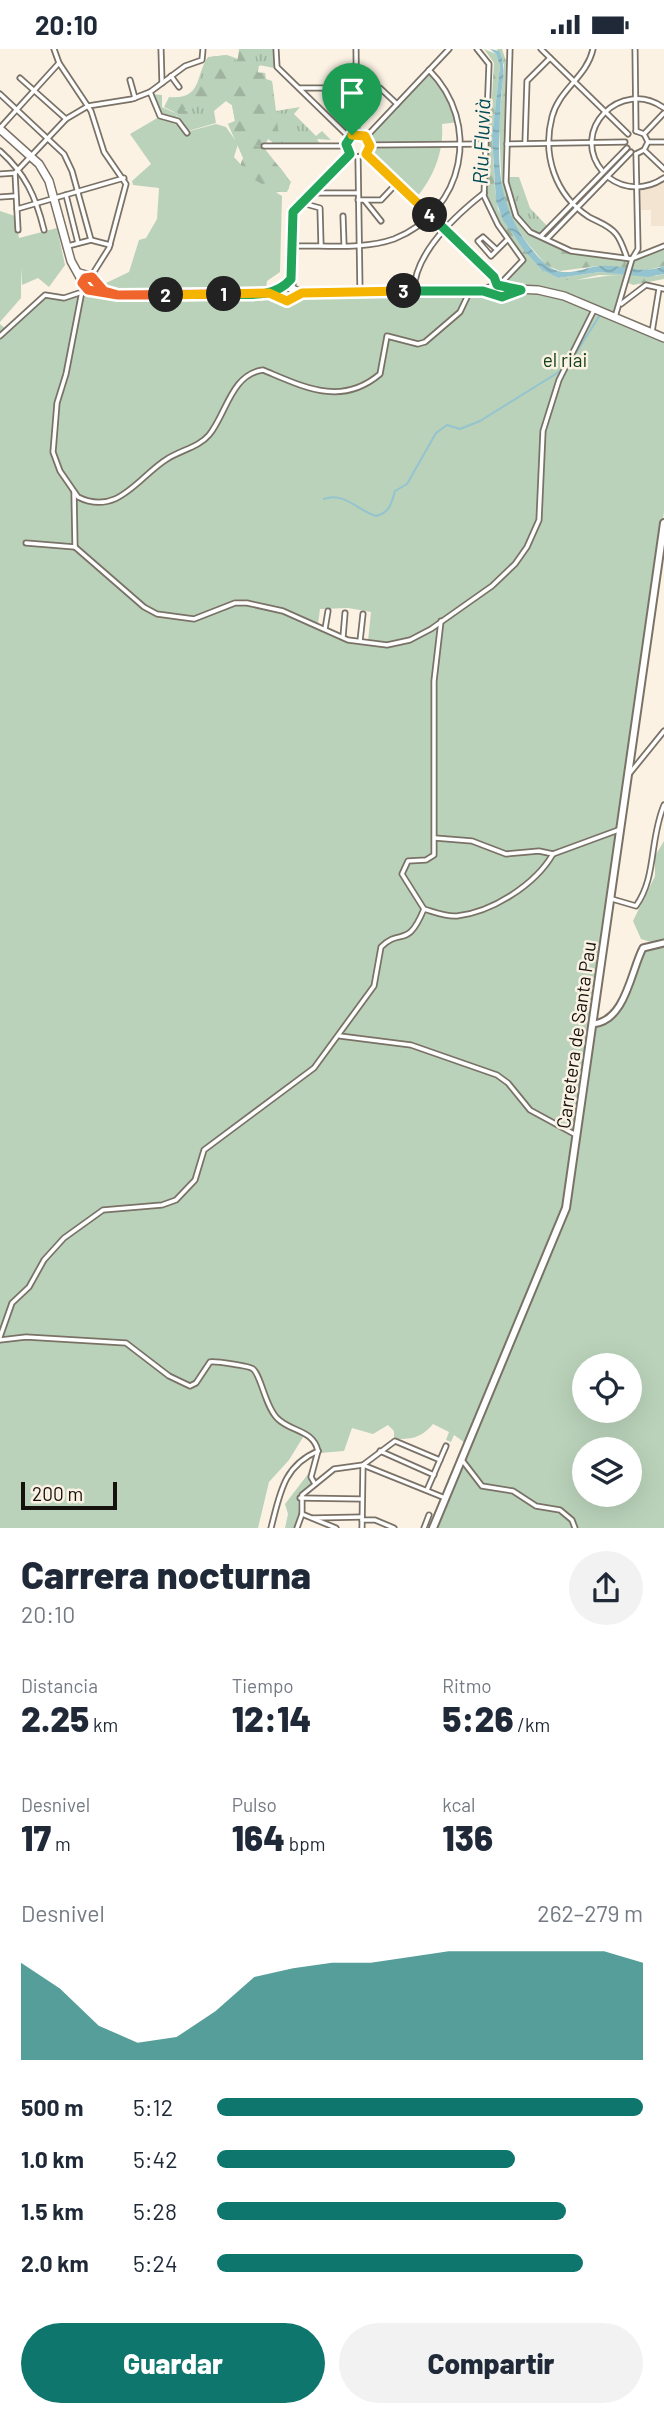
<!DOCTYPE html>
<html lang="es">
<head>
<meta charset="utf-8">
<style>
	body { margin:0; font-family:Barlow,sans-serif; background:#f2f2f3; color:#1f2937; height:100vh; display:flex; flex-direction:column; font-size:26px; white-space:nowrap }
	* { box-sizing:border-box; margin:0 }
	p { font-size:23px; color:#747a83 }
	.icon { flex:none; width:38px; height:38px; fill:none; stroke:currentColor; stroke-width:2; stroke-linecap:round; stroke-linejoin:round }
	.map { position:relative; height:1479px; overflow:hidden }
	.side { display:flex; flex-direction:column; background:#fff; flex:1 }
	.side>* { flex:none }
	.controls { position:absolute; left:572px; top:1304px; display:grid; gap:14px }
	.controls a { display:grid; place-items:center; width:70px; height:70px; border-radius:50%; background:#fff; box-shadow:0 7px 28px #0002; font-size:35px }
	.scale { position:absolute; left:21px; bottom:18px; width:96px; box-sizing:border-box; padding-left:7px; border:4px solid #15120d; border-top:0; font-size:19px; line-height:24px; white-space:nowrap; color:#15120d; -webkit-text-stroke:5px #fbf2e4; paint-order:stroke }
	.pin { position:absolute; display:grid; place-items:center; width:60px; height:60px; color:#fff; margin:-72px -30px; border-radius:50% 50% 50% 0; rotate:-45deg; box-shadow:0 0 7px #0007 }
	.pin .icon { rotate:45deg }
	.km { position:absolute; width:35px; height:35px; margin:-18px; border-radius:50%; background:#222; color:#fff; font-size:19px; line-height:35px; text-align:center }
	.round { display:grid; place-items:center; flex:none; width:74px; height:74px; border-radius:37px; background:#f2f2f3 }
	.head { display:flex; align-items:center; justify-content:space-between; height:119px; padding:0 21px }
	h1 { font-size:38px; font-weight:800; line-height:52px }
	.metrics { display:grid; grid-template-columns:repeat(3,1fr); gap:10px; height:119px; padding:7px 21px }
	.metrics div { display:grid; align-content:center }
	.metrics b { font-size:35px; font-weight:800 }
	.metrics small { font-size:19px; font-weight:400 }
	.metrics p { font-size:19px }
	.chart { height:196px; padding:14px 21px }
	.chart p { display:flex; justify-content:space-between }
	.chart svg { width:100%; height:126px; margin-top:7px; fill:#0f766e; opacity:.7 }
	.cta { display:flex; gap:14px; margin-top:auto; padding:14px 21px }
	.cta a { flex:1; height:80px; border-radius:42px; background:#0f766e; color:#fff; font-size:28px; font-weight:800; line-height:80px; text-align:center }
	.cta a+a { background:#f2f2f3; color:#1f2937 }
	ul { padding:0 21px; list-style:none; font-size:23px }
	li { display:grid; grid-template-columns:112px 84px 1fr; align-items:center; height:52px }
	li i { height:18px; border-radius:9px; background:#0f766e }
	.status { display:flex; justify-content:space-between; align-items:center; height:49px; padding:0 35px; background:#fff; direction:ltr }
	.status svg { height:19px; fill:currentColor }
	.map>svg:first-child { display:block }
</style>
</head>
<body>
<div class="status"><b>20:10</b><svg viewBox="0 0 49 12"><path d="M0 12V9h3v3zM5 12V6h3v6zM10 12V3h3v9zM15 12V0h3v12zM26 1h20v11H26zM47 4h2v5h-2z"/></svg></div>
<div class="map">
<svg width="664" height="1479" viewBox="0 0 664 1479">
	<defs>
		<pattern id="grass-tufts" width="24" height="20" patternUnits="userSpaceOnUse" patternTransform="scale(1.75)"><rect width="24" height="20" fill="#bad2ba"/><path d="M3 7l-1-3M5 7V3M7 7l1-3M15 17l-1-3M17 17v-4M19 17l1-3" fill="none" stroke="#9fb39f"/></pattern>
		<pattern id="forest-firs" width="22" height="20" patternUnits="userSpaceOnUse" patternTransform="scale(1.75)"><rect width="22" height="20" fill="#bad2ba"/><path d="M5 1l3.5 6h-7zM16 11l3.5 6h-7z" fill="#9fb39f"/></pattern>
		<pattern id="water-waves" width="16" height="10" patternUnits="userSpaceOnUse" patternTransform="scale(1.75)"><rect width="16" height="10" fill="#93c4d0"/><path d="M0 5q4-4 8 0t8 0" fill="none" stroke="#7ea7b1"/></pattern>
	</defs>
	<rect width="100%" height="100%" fill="#fbf2e4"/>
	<path fill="#f3e3d1" d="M 664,134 L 664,177 L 651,177 L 651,161 L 640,161 L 640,141 Z"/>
	<g fill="url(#grass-tufts)">
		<path d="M 239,0 L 274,0 L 274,19 L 259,16 L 258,23 L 265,24 L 266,30 L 272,32 L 276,62 L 300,58 L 294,65 L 316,87 L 322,82 L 331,91 L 317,90 L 320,95 L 275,95 L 268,90 L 265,94 L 265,100 L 291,133 L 287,143 L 276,143 L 244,109 L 228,75 L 235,72 L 232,56 L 226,52 L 214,62 L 216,74 L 188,82 L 174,63 L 164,58 L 169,48 C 203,51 195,26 208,8 L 227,6 L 238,10 Z"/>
		<path d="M 507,128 L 519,128 L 530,159 L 548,178 L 541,185 C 517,175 510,152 507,128 Z"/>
	</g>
	<g fill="url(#forest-firs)">
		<path d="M 240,0 L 255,0 L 256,13 L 265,14 L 257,18 L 258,24 L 265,24 L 265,30 L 272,33 L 275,58 L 272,60 L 281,65 L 277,73 L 280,93 L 272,94 L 275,87 L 271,85 L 264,97 L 251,96 L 263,98 C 270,113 290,121 289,140 L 271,145 L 239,119 L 243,109 L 228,75 L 235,72 L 232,56 L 226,52 L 217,53 L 211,60 L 191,54 L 184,62 L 189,62 L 193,68 L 187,74 L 168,53 L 182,51 L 200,37 L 208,9 L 225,6 L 237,12 Z"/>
		<path d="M 484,0 L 496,5 L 500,17 L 492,87 L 495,142 L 498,160 L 513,186 L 542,221 L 558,229 L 600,223 L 656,227 L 664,225 L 664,230 L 633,236 L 624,232 L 625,227 L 599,226 L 572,232 L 551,230 L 525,211 L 505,184 L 486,144 L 494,14 Z"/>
		<path d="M 497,0 L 502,0 L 506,12 L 504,134 L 511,158 L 519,174 L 530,185 L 574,205 L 634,212 L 664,199 L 664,217 L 648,221 L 598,217 L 560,222 L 546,216 L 525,191 L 508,166 L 502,145 L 499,77 L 504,16 Z"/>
	</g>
	<g fill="#bad2ba" fill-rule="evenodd">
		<path d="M 429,23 L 447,42 L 459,73 L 442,75 C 444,102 434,128 416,149 L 370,105 L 368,88 Z"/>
		<path d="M 152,45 L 162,46 L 162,58 L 175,64 L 186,83 L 216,75 L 226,78 L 238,95 L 234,108 L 255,131 L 282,147 L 280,223 L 267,232 L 265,247 L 287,254 L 305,247 L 482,245 L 501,252 C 550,229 617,272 664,292 L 664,463 L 592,970 L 602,972 C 624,955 632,926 640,900 L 651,893 L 641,890 L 633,872 L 655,827 L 655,807 L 664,792 L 664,1479 L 433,1479 L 468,1396 L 454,1386 L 451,1393 L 446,1391 L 449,1383 L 433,1375 C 420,1390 411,1390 394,1390 L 394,1382 L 388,1376 L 373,1385 L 352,1379 L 344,1402 L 320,1404 L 312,1426 L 319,1431 L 298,1447 L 299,1468 L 294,1479 L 285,1479 L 288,1465 L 285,1455 L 315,1416 L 317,1397 L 305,1385 L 289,1411 L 269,1433 L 258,1479 L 0,1479 L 0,275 L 7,281 L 46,245 L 63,248 L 77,241 L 86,247 L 93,243 L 103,245 L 106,234 L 129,223 L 139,191 L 146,189 L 157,170 L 159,139 L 133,136 L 132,132 L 151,115 L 130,85 L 159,68 ZM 348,559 L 371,563 L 368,592 L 351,590 L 318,575 L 320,560 ZM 584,1316 L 630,1316 L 630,1362 L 584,1362 ZM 584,1400 L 630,1400 L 630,1446 L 584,1446 Z"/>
		<path d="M 0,162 L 15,167 L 19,189 L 57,179 L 65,216 L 49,238 L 38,229 L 22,236 L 21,219 L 21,249 L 0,273 Z"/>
		<path d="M 526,209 C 560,245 582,226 625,226 L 616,266 L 546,238 L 515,238 L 508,234 L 508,228 Z"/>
	</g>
	<path fill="url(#water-waves)" d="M 490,0 L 499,2 C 507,17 502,33 501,49 C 498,106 493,150 530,198 C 539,209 548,221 563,223 C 576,224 588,218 600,217 C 622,215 643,226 664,217 L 664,225 L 648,228 L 600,223 L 558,229 L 542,221 L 524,201 L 503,171 L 496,152 L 492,87 L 500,17 L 496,5 Z"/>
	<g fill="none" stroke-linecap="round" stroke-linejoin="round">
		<path stroke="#93c4d0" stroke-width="2" d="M 324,450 C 343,442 359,462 376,467 C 390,463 391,456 395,442 L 407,435 L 436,384 L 447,376 L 460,380 L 480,372 L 567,318 L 600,266"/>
		<g stroke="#7a7266" stroke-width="7">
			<g id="minor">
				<path d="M 54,0 L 59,14 L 91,62 L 104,103 L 126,135 L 109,199 L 92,226"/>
				<path d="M 161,0 L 162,34"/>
				<path d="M 276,0 L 277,18 L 349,88"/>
				<path d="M 356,0 L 357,84"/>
				<path d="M 477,0 L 489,15 L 484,147 L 498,176 L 523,211 L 504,231 L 505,236"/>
				<path d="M 510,0 L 506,133 L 516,167 L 530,183 L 571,202 L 632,210"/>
				<path d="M 541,0 L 628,85"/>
				<path d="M 593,0 C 587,28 559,40 552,68 C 542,106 555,146 589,168 C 598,173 609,176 616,185 C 621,191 624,201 627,209"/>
				<path d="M 635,0 L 636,82"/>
				<path d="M 171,27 L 179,38"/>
				<path d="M 20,29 L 66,70"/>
				<path d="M 130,31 L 135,49"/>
				<path d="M 300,39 L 380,39 L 397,55"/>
				<path d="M 150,43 L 160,67 L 178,72 L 187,84"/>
				<path d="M 0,45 L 64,105 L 72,122 L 91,191"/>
				<path d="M 0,79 L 59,14"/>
				<path d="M 636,82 L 644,85 L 648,93 L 644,101 L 636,105"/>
				<path d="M 644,85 L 664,64"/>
				<path d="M 366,88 L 449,0"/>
				<path d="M 649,93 L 664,93"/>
				<path d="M 525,94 L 527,32 L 550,9"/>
				<path d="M 507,95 L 625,93"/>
				<path d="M 346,96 L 349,88 L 357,84 L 365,87 L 369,96"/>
				<path d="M 369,96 L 485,95"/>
				<path d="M 264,97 L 346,97"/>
				<path d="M 346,97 L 350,105 L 358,108 L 367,104 L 369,96"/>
				<path d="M 644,101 L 664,120"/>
				<path d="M 0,102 C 25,124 36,148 44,181"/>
				<path d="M 366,105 L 494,228 L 497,236"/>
				<path d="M 358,108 L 360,243"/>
				<path d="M 603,123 C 568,82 621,28 664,59"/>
				<path d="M 0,125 L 15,124"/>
				<path d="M 608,128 C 625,141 646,141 664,129"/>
				<path d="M 312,144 L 358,144"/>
				<path d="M 66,146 L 78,194"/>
				<path d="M 0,148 L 15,147"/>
				<path d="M 358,151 L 381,151 L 397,134"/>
				<path d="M 365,152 L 381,172"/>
				<path d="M 302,154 L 320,159 L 321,196"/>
				<path d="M 17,160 L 124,129"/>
				<path d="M 343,167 L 344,196"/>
				<path d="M 18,181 L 15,124 L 66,70 L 88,57 L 132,50 L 150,43 L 185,17 L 202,11 L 203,0"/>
				<path d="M 541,187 L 627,99"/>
				<path d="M 547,190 L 631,103"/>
				<path d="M 68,197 L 91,191 L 110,196"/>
				<path d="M 292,197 C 324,196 363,201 394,190 C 465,162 482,74 429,21"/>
				<path d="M 497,201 L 483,188 L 478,192 L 491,207 L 507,191"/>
				<path d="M 634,209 L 664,197"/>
				<path d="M 83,237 L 66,325 L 57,354 L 53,403 L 60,422 L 78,448 C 118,468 139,427 167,410 C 181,401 199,398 209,386 C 226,366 231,325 263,321 C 304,338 341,358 380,325 L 387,287 L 418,295 L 425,293 L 460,263 L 469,244"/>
				<path d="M 293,240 L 293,163 L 350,105"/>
				<path d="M 414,241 C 415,204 456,166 484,144"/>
				<path d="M 621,255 L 646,236 L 664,240"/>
				<path d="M 615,268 L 632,210 L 638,200 L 636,105"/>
				<path d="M 652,283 L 659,240"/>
				<path d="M 0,287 L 45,246 L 64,249 L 79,244"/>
				<path d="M 74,443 L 75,498"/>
				<path d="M 26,494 L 75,498"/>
				<path d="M 75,498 L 144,558 L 157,565 L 194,570 L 235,554 L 247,554 L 283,562 L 348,591 L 387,596 L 410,591 L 431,580 L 492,537 L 515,515 L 527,498 L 539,471 L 543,382 L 559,331 L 595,259"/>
				<path d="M 325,580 L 328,562"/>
				<path d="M 343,588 L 345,564"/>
				<path d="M 360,592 L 363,565"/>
				<path d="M 630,724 L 664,682"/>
				<path d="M 435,789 L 472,792 L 506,805 L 539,802 L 553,805 L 621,780"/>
				<path d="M 612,850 L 636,857 C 657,827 649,792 664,756"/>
				<path d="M 424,860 C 434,863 446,868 457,867 C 492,863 535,836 553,805"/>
				<path d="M 340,987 L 411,996 L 497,1026 L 508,1034 L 530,1061 L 576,1086"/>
				<path d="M 0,1288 L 12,1254 L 29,1238 L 44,1211 L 64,1189 L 103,1161 L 162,1156 L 176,1151 L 195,1131 L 204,1101 L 314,1019 L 374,937 L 381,898 C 401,878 407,901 424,860 L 402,825 L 408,812 L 426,811 L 434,806 L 434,632 L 441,572"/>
				<path d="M 0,1291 L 26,1288 L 126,1294 L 169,1327 L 190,1337 L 196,1334 L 210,1313 C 215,1312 250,1317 253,1320 C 261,1326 265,1357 277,1369 C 290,1383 313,1380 318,1402"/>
				<path d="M 380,1402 L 434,1426"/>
				<path d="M 462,1411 L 482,1437 L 513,1442 L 536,1457 L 560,1461 L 572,1471 L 575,1479"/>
				<path d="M 315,1435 L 311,1428 L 318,1402"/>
				<path d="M 427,1441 L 446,1397"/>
				<path d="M 300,1449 L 361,1450"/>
				<path d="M 302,1465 L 336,1479"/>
				<path d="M 313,1469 L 362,1468"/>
				<path d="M 362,1471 L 375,1471 L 394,1479"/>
				<path d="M 271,1479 C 280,1445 283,1417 318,1402"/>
				<path d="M 297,1479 L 302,1465 L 302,1446 L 334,1420 L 363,1416 L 395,1392 L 440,1411"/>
				<path d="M 362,1479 L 363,1416 L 445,1449"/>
				<path d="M 424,1479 L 429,1466"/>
			</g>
		</g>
		<g stroke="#7a7266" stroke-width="9">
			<path id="tertiary" d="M 593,975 C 626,972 631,921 643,899 L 664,894"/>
		</g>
		<g stroke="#7a7266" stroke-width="10">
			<path id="secondary" d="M 433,1479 L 566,1159 L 664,474"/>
		</g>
		<g stroke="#7a7266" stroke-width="10">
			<g id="primary">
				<path d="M 0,80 L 39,115 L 49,132 L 71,212 L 87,241 L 130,246 L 269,244 L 287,252 L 301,244"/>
				<path d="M 79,224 L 94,228 L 104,242"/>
				<path d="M 483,242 L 501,235 L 514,240 L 538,241 L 564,247 L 664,289"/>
				<path d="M 270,244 L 286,237 L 301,244 L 482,242 L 501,249 L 521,241"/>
			</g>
		</g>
		<use href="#minor" stroke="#fff" stroke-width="3.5"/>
		<use href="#tertiary" stroke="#fff" stroke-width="5"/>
		<use href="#secondary" stroke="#fff" stroke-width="6"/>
		<use href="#primary" stroke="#fff" stroke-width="7"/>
	</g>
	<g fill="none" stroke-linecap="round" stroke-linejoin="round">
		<g stroke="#fff" stroke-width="14">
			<path id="split-1" d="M 224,245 C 248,245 274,250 291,230 L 293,163 L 350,105 L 346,95 L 352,86"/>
		</g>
		<g stroke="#fff" stroke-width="14">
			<path id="split-2" d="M 166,246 L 118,246 L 88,241 L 82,234 L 85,229 L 92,228 L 104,242 L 118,246 L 224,245"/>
		</g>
		<g stroke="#fff" stroke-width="14">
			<path id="split-3" d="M 166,246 L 269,244 L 287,252 L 302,244 L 404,242"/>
		</g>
		<g stroke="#fff" stroke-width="14">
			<path id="split-4" d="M 404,242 L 483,242 L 502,248 L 521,241 L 497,236 L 494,228 L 430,166"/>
		</g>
		<g stroke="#fff" stroke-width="14">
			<path id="split-5" d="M 352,86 L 365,87 L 370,97 L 366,105 L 430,166"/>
		</g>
		<use href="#split-1" stroke="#22a559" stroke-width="9"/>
		<use href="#split-2" stroke="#f0652b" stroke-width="9"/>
		<use href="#split-3" stroke="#f5b400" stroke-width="9"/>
		<use href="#split-4" stroke="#22a559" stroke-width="9"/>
		<use href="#split-5" stroke="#f5b400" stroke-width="9"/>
	</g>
	<g text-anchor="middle" stroke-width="5" stroke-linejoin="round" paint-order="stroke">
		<g font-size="19" fill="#134017" stroke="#fbf2e4">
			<text x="565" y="318">el riai</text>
		</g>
		<g font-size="19" fill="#15120d" stroke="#fbf2e4">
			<text transform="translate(576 986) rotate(-82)" y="7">Carretera de Santa Pau</text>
		</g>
		<g font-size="21" font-style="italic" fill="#024c59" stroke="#fbf2e4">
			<text transform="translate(482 93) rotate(-88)" y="7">Riu Fluvià</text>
		</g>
	</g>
</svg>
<div class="controls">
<a><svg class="icon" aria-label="locate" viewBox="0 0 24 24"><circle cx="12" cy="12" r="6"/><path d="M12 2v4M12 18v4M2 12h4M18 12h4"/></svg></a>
<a><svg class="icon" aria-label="layers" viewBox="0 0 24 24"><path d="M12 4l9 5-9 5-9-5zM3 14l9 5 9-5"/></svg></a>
</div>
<div class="scale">200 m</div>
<div class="pin" style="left:352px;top:86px;background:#1e9e55"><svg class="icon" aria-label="arrive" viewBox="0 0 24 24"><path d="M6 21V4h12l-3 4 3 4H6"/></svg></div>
<b class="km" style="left:224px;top:245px">1</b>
<b class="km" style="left:166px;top:246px">2</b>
<b class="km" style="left:404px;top:242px">3</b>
<b class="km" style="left:430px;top:166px">4</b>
</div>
<section class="side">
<div class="head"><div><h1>Carrera nocturna</h1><p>20:10</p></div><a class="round"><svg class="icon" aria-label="share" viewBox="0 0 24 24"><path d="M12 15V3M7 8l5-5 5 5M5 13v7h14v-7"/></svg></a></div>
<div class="metrics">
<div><p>Distancia</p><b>2.25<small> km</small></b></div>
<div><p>Tiempo</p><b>12:14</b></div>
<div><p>Ritmo</p><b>5:26<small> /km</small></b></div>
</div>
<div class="metrics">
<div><p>Desnivel</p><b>17<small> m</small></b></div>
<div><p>Pulso</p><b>164<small> bpm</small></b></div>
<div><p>kcal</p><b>136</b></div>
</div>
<div class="chart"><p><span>Desnivel</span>262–279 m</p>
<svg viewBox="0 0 160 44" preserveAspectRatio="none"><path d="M0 44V10L10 19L20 32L30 38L40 36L50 27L60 15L70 12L80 10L90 10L100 8L110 6L120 6L130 6L140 6L150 6L160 10V44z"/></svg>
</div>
<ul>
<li><b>500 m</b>5:12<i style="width:100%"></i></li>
<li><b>1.0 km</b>5:42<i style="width:70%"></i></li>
<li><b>1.5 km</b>5:28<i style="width:82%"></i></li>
<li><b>2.0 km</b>5:24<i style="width:86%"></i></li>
</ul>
<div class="cta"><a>Guardar</a><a>Compartir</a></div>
</section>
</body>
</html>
